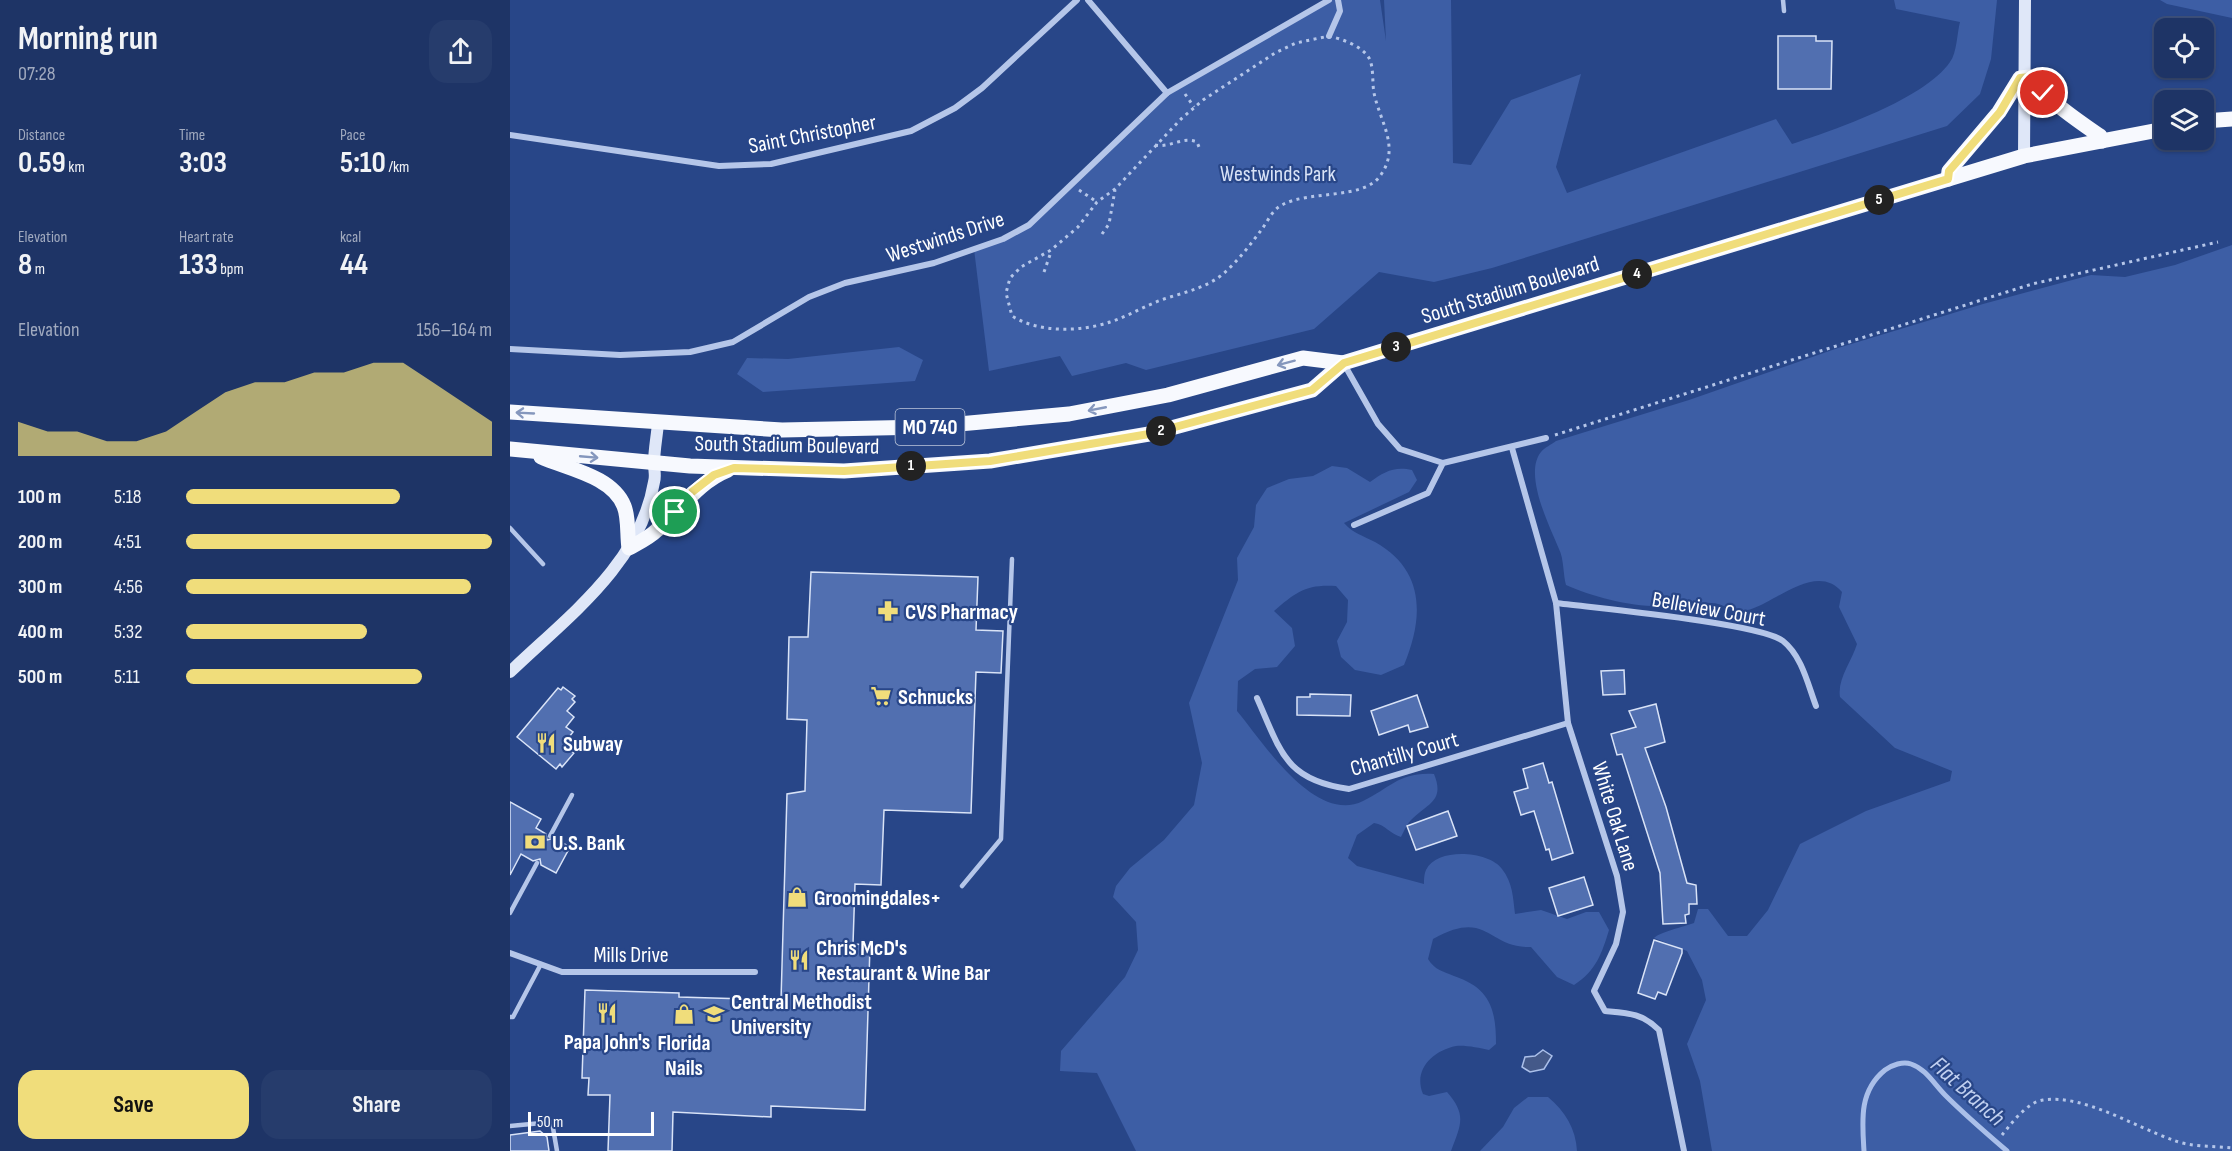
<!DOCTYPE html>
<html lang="en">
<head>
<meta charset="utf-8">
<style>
	body { margin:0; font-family:"Sofia Sans Condensed",sans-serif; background:#263c6c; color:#f1f3f6; height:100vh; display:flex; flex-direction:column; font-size:22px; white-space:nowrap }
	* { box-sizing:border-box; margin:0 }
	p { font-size:20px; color:#a1aabf }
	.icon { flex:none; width:33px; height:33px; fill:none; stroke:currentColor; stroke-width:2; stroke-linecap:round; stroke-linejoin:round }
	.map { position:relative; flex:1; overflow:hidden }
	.panel { display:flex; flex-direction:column; background:#1e3466; width:510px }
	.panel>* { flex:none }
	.buttons { position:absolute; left:1644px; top:18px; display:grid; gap:12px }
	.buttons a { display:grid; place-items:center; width:60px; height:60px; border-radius:12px; background:#1e3466; box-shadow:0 2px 4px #0004,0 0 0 2px #3c4f7a; font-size:30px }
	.scale { position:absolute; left:18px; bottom:15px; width:126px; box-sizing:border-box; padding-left:6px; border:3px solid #fff; border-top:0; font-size:16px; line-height:21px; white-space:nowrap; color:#fff; -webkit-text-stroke:4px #284688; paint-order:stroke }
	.pin { position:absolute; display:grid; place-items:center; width:51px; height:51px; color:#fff; margin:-26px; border:3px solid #fff; border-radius:50%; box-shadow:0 2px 6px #0007 }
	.km { position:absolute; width:30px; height:30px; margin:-15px; border-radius:50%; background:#222; color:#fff; font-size:16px; line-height:30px; text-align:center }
	.round { display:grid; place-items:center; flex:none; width:63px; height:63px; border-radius:18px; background:#263c6c }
	.overview { display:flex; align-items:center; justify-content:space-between; height:102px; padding:0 18px }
	h1 { font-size:33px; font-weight:700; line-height:45px }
	.metrics { display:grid; grid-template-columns:repeat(3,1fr); gap:9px; height:102px; padding:6px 18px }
	.metrics div { display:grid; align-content:center }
	.metrics b { font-size:30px; font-weight:700 }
	.metrics small { font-size:16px; font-weight:400 }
	.metrics p { font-size:16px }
	.chart { height:168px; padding:12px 18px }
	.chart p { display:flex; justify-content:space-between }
	.chart svg { width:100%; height:108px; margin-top:6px; fill:#f0dd7b; opacity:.7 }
	.action { display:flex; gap:12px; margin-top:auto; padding:12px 18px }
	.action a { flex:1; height:69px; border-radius:18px; background:#f0dd7b; color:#111; font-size:24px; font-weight:700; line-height:69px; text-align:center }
	.action a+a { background:#263c6c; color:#f1f3f6 }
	ul { padding:0 18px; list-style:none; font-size:20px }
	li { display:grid; grid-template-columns:96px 72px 1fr; align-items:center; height:45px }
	li i { height:15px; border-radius:8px; background:#f0dd7b }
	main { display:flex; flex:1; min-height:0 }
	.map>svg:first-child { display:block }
</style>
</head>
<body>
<main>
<section class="panel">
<div class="overview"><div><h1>Morning run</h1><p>07:28</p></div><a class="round"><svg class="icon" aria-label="share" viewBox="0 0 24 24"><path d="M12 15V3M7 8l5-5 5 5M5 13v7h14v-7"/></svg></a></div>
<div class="metrics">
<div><p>Distance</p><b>0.59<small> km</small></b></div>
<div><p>Time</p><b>3:03</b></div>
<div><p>Pace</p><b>5:10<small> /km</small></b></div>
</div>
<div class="metrics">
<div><p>Elevation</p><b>8<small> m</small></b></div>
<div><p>Heart rate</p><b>133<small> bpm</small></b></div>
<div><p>kcal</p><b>44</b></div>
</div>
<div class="chart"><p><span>Elevation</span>156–164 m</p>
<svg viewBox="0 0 160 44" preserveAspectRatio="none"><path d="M0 44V30L10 34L20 34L30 38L40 38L50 34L60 26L70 18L80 14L90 14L100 10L110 10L120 6L130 6L140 14L150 22L160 30V44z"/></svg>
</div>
<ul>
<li><b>100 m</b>5:18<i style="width:70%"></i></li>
<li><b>200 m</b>4:51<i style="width:100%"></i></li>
<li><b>300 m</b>4:56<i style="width:93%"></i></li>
<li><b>400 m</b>5:32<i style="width:59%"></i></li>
<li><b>500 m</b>5:11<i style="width:77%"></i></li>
</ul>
<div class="action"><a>Save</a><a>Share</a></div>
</section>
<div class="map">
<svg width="1722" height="1151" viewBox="0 0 1722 1151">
	<rect width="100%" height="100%" fill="#284688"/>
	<g fill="#3d5ea5">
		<path d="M 819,0 L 870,0 L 876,41 L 874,0 L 941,0 L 943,163 L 961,165 L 1001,100 L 1071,74 L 1046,167 L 1057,193 L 1266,119 L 1282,144 C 1324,130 1415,99 1440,62 C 1447,53 1447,33 1450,22 L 1386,9 L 1384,0 L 1487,0 L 1481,59 L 1470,94 L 1437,126 L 982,268 L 924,282 L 869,272 L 804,329 L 636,370 L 616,363 L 562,376 L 550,356 L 479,371 L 464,249 L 519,225 L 657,93 Z"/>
		<path d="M 1650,0 L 1722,0 L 1722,18 L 1657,4 Z"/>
		<path d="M 1722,245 L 1722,1151 L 1202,1151 L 1190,1081 L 1177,1044 L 1196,1000 L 1192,980 L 1177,951 L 1144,938 C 1150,932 1173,927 1184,923 L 1188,909 L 1198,909 L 1218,936 L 1237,936 L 1258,910 L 1290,844 L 1356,811 L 1440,781 L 1442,771 L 1385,748 L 1330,697 C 1327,679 1342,661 1347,644 L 1329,607 L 1332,592 C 1308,563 1269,599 1244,608 C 1221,617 1217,603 1201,603 C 1185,602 1170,605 1155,606 C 1126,608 1082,597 1056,585 C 1053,574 1054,559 1049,549 C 1040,527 1013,474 1031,452 C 1034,448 1042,444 1046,441 L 1179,400 L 1328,348 L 1473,304 L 1581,275 L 1615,277 L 1665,265 Z"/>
		<path d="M 389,347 L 413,360 L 405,381 L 253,392 L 227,374 L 237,358 L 278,359 Z"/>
		<path d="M 822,466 L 837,468 L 860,482 C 874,472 884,466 902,470 L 907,480 L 899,492 L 834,523 C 844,534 852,535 865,542 C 915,570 914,617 894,665 L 871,675 L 845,670 L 831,657 L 827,641 L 837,622 L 838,600 L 826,586 C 796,584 786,592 764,611 L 782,628 L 785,646 L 767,667 L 745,669 L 728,681 L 727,711 C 753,742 805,825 853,801 C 882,787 889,772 924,774 C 935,801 918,803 901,820 C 897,824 894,831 891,837 C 880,834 876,825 864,823 L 847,835 L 838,858 L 847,866 L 914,884 C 914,881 914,874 916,870 C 927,847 979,851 992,869 C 1003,883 1003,898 1005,914 L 1031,910 L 1057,919 L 1076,912 L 1089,912 L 1099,930 C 1092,953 1086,971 1064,985 L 1047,977 L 1021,947 C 977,949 979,908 923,939 L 918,959 C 925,970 932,971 944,976 C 980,988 986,1009 986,1044 L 979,1050 C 969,1048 956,1045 946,1046 C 922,1051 903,1070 913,1094 L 919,1096 L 937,1092 C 957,1115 951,1124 941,1151 L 626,1151 L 587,1073 L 550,1071 L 551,1051 L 615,977 L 628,950 L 626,922 L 603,897 L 606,886 L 620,868 L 654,840 L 684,805 L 692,763 L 679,703 L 728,580 L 727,558 L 744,527 L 746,505 L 757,488 L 779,479 L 803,476 Z"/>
		<path d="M 1018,1097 L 1038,1097 C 1055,1111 1066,1129 1067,1151 L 970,1151 L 993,1127 L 1004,1108 Z"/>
	</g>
	<path fill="#445989" stroke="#aabfe9" stroke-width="1.5" d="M 1033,1050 L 1042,1056 L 1034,1069 L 1020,1072 L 1012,1067 L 1015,1057 L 1025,1056 Z"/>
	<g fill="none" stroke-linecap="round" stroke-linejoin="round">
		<path stroke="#aabfe9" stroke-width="5" d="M 1354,1151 C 1352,1120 1349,1091 1375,1070 C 1382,1065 1393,1061 1401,1064 C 1416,1069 1424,1084 1435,1095 C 1455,1115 1476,1133 1497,1151"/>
	</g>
	<g fill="#516fb0" stroke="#d9e3f7" stroke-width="1.5">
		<path d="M 1268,36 L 1306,36 L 1306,41 L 1322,41 L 1321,89 L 1268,89 Z"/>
		<path d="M 301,572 L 468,577 L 466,630 L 493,631 L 491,673 L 466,672 L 461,813 L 374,810 L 371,885 L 345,884 L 343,944 L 360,945 L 355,1110 L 261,1106 L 261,1117 L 163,1112 L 162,1151 L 98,1151 L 100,1095 L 78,1095 L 79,1078 L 72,1078 L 75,990 L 169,993 L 169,997 L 271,1000 L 277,794 L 295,791 L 297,720 L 277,719 L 279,637 L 298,637 Z"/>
		<path d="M 1114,670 L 1115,694 L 1093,695 L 1091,671 Z"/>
		<path d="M 53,687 L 65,696 L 62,699 L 65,702 L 57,711 L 64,717 L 56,727 L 63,732 L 56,741 L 64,748 L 61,751 L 64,753 L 52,767 L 50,764 L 46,769 L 7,737 L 48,688 L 51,690 Z"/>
		<path d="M 800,694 L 841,695 L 840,716 L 787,715 L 787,697 L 800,697 Z"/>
		<path d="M 907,695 L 918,727 L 900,732 L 898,725 L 869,735 L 861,711 Z"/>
		<path d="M 1146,704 L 1155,742 L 1135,748 L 1156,807 L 1177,883 L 1186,885 L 1187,904 L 1179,904 L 1179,914 L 1175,915 L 1176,923 L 1153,924 L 1150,873 L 1112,754 L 1107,755 L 1101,734 L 1126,727 L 1119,711 Z"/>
		<path d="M 1033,763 L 1039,783 L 1042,782 L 1063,853 L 1042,860 L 1039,849 L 1036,850 L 1024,811 L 1011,815 L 1004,792 L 1018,788 L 1013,769 Z"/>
		<path d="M 0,802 L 31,819 L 26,828 L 36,834 L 37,840 L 44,838 L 60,847 L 46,873 L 31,865 L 30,859 L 23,861 L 11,854 L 0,875 Z"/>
		<path d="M 938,811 L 947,836 L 906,850 L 897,826 Z"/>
		<path d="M 1074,877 L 1083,905 L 1048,916 L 1039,888 Z"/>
		<path d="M 1144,940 L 1172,949 L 1172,953 L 1156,995 L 1148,992 L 1145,999 L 1128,993 Z"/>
		<path d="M 30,1131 L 37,1137 L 39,1151 L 0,1151 L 0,1135 Z"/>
	</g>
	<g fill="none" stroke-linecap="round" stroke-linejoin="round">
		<g stroke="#b5c6e9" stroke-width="3" stroke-dasharray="3 4.5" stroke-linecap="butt">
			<path d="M 819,36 C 832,39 852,46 859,58 C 864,67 862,83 864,93 C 870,122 891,148 870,176 C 853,200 799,190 772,205 C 762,210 758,221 752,229 C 741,244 727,262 713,274 C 696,288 675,292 654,299 C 636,305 619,316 600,322 C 571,332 529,333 502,316 L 496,293 L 500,278 L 511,267 L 541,250 L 568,227 L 587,202 L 605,189 L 671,119 L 693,100 L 765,53 L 786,43 Z"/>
			<path d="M 675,94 L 684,107"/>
			<path d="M 645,145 C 660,148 673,136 687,142 L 689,147"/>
			<path d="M 569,190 L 587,202"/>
			<path d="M 592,234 L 599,224 L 605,190"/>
			<path d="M 534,272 L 541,252"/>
			<path d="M 1045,435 L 1522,284 L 1708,242"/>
			<path d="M 1492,1135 C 1501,1124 1517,1102 1533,1100 C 1574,1094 1625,1127 1663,1140 C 1680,1147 1703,1146 1722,1148"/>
		</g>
		<g stroke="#b5c6e9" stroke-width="4.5">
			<path d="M 1273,0 L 1274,11"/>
			<path d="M 0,528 L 33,564"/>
			<path d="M 40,836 L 62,795"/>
			<path d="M 452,886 L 491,839 L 502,559"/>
			<path d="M 0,913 L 27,863"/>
			<path d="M 0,1017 L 3,1017 L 31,964"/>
			<path d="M 0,1126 L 42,1122 L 47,1151"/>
		</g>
		<g stroke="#b5c6e9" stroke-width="6">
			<path d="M 578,0 L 657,93"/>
			<path d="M 819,36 L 830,11 L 828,0"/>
			<path d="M 0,135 L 209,166 L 261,164 L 401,131 L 445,108 L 472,88 L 567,0"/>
			<path d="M 0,349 L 110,355 L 180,352 L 223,342 L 299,297 L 335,283 L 424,263 L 493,239 L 519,225 L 657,93 L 819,0"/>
			<path d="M 834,364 L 868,424 L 890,449 L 933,463"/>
			<path d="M 1002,448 L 1046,603 L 1058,723 L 1107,876 L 1113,912 L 1106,944 L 1084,991 L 1095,1011 C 1117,1013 1132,1013 1149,1030 L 1174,1151"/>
			<path d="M 844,525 L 918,493 L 933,463 L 1036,438"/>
			<path d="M 1046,603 C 1085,608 1250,623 1273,641 C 1292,656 1298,685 1306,706"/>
			<path d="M 747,698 C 771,752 775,780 839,789 L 1058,723"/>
			<path d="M 0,953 L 52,972 L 245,972"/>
		</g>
		<g stroke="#dfe7f8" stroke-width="12">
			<path d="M 1514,156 L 1515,0"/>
			<path d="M 0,672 C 57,617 130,565 144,482 C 146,476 144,470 144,464 C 144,450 147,436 148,423"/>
		</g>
		<g stroke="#f7f9fe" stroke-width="15">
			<path d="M 1694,121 L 1722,119"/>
			<path d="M 1438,179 L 1439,171 L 1489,112 L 1510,78 L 1520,77 C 1540,102 1564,118 1590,136 L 1592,141"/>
			<path d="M 0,412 L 272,430 L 416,427 L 559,414 L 658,395 L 793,358 L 833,363"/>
			<path d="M 0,449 L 180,466 L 334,471 L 480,461 L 639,434 L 802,390 L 833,363 L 1514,156 L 1654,129"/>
			<path d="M 31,457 C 58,469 102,476 114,506 C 119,518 117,536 119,548 C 128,543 139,538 147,530 C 171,509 188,482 218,470"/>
		</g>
	</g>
	<defs><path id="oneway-shaft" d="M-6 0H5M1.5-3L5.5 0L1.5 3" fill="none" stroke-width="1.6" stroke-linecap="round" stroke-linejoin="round" transform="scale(1.5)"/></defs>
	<g stroke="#8597bd">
		<use href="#oneway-shaft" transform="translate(776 363) rotate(165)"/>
		<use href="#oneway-shaft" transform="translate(587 409) rotate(169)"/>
		<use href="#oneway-shaft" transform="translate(15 413) rotate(-177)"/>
		<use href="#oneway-shaft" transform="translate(79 457) rotate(5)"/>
	</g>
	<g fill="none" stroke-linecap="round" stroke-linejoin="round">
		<g stroke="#fff" stroke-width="12">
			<path id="route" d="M 165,512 L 182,492 L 204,475 L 224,468 L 334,471 L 480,461 L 639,434 L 802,390 L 834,363 L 1438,179 L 1439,171 L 1490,112 L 1510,78 L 1520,77 L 1533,93"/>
		</g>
		<use href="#route" stroke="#f0dd7b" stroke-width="8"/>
	</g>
	<defs>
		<g id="pharmacy-bare" transform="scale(1.62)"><path d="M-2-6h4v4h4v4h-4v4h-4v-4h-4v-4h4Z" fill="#f0dd7b" stroke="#284688" stroke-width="2.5" paint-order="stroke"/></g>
		<g id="supermarket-bare" transform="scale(1.62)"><path d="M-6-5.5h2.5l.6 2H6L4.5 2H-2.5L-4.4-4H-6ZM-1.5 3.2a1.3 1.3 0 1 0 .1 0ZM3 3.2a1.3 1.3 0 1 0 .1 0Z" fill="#f0dd7b" stroke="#284688" stroke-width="2.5" paint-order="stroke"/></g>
		<g id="restaurant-bare" transform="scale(1.62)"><path d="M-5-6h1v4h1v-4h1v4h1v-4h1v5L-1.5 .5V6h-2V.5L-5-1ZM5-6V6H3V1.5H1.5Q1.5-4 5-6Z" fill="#f0dd7b" stroke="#284688" stroke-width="2.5" paint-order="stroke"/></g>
		<g id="bank-bare" transform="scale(1.62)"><path d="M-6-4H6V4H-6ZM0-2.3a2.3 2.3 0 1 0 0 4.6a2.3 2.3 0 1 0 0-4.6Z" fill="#f0dd7b" stroke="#284688" stroke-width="2.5" paint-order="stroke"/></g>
		<g id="shop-bare" transform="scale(1.62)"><path d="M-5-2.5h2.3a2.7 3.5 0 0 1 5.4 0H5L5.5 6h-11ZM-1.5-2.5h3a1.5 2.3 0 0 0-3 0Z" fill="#f0dd7b" stroke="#284688" stroke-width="2.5" paint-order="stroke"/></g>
		<g id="university-bare" transform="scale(1.62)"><path d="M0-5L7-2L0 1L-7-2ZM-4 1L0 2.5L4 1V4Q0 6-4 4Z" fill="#f0dd7b" stroke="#284688" stroke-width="2.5" paint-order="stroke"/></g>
	</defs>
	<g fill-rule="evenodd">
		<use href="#pharmacy-bare" x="378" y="611"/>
		<use href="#supermarket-bare" x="371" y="696"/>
		<use href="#restaurant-bare" x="36" y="743"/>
		<use href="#bank-bare" x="25" y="842"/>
		<use href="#shop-bare" x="287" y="897"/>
		<use href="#restaurant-bare" x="289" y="960"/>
		<use href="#restaurant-bare" x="97" y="1013"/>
		<use href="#shop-bare" x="174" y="1014"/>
		<use href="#university-bare" x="204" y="1014"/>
	</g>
	<g text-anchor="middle" stroke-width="4.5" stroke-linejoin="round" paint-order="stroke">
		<rect fill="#284688" stroke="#bec8db" stroke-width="1.5" x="385.5" y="409" width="69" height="36" rx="4.5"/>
		<g font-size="21" font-weight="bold" fill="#fff">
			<text x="420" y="434">MO 740</text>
		</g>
		<g font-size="22" fill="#fff" stroke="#284688">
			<text transform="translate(302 133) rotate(-11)" y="8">Saint Christopher</text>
			<text transform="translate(435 236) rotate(-18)" y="8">Westwinds Drive</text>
			<text transform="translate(1000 289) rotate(-17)" y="8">South Stadium Boulevard</text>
			<text transform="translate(277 444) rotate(1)" y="8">South Stadium Boulevard</text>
			<text transform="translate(1199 608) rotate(10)" y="8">Belleview Court</text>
			<text transform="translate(894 753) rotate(-16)" y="8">Chantilly Court</text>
			<text transform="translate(1106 816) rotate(73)" y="8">White Oak Lane</text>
			<text x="121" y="962">Mills Drive</text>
		</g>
		<g font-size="22" fill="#d9e3f7" stroke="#284688">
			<text x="768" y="181">Westwinds Park</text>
		</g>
		<g font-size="22" font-weight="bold" fill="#fff" stroke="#284688" text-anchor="start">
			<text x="395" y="619">CVS Pharmacy</text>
			<text x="388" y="704">Schnucks</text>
			<text x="53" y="751">Subway</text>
			<text x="42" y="850">U.S. Bank</text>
			<text x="304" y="905">Groomingdales+</text>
			<text x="306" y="955">Chris McD's<tspan x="306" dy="25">Restaurant &amp; Wine Bar</tspan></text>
			<text x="221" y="1009">Central Methodist<tspan x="221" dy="25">University</tspan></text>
			<text x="97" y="1049" text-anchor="middle">Papa John's</text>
			<text x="174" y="1050" text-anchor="middle">Florida<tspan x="174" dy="25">Nails</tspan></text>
		</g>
		<g font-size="24" font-style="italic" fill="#c1d0f0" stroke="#284688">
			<text transform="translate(1458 1091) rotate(42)" y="8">Flat Branch</text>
		</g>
	</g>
</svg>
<div class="buttons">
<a><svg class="icon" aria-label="locate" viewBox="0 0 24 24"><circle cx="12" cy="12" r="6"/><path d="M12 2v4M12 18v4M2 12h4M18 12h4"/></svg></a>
<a><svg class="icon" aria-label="layers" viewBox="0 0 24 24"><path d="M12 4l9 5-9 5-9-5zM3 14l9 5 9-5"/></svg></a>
</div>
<div class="scale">50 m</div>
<div class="pin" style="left:165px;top:512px;background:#1e9e55"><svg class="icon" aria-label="arrive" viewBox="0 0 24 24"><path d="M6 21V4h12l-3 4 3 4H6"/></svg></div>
<div class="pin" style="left:1533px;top:93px;background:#d93025"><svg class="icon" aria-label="check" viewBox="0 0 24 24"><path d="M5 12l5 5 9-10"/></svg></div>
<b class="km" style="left:401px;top:466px">1</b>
<b class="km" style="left:651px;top:431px">2</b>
<b class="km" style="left:886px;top:347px">3</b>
<b class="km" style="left:1127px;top:274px">4</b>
<b class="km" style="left:1369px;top:200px">5</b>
</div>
</main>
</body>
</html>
